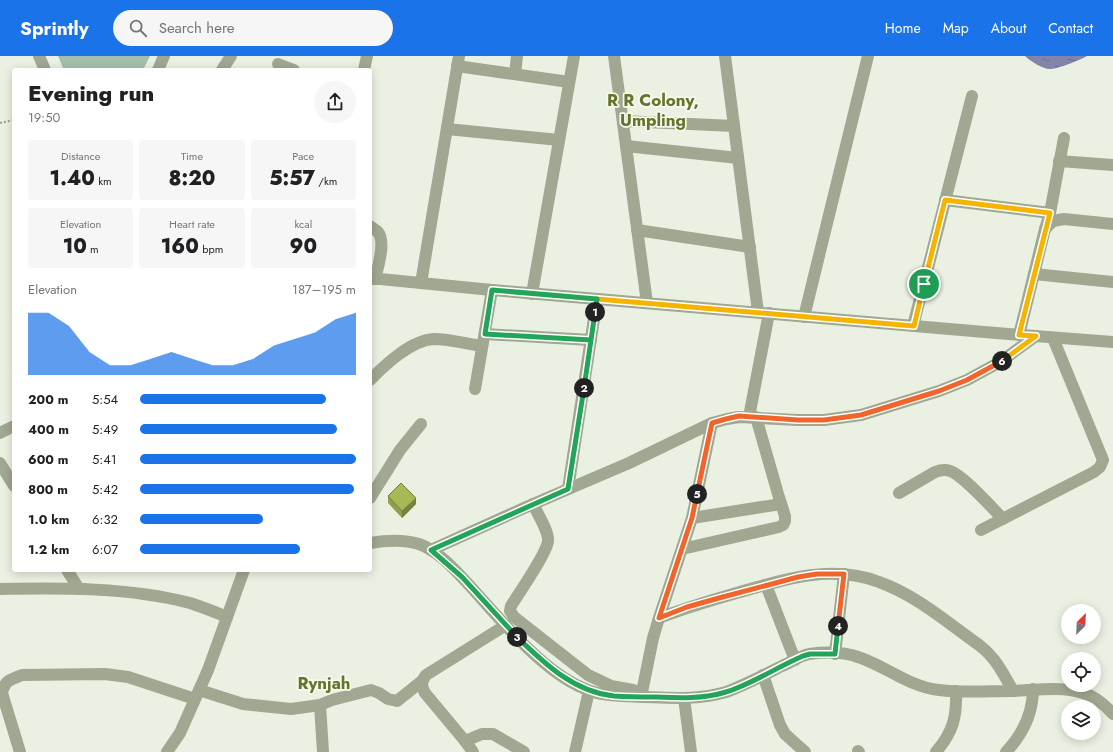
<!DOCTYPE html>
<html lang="en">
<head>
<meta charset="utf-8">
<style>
	body { margin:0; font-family:Jost,sans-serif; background:#f6f6f6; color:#202124; height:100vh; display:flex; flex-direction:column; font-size:15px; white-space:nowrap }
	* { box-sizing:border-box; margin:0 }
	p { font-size:13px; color:#757577 }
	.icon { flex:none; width:22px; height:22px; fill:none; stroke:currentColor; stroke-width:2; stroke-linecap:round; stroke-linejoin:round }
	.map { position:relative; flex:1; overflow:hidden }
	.panel { position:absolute; left:12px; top:12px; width:360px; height:504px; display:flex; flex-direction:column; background:#fff; border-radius:4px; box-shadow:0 2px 10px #0003 }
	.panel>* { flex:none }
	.needle { width:26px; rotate:24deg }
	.controls { position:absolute; left:1061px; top:548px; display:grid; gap:8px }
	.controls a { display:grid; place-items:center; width:40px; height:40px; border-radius:50%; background:#fff; box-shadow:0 2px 10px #0003; font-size:20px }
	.pin { position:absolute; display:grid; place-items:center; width:34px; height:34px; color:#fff; margin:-17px; border:2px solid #fff; border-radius:50%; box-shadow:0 1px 4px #0007 }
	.km { position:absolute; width:20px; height:20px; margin:-10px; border-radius:50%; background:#222; color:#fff; font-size:11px; line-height:20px; text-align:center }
	.round { display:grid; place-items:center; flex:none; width:42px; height:42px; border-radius:21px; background:#f6f6f6 }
	.overview { display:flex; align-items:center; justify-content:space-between; height:68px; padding:0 16px }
	h1 { font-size:22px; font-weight:800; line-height:30px }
	.figures { display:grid; grid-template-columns:repeat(3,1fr); gap:6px; height:68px; padding:4px 16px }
	.figures div { display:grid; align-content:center; border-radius:4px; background:#f6f6f6; text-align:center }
	.figures b { font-size:20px; font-weight:800 }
	.figures small { font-size:11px; font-weight:400 }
	.figures p { font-size:11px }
	.chart { height:112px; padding:8px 16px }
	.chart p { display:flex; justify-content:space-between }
	.chart svg { width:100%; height:72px; margin-top:4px; fill:#1a73e8; opacity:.7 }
	ul { padding:0 16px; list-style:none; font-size:13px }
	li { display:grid; grid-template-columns:64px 48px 1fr; align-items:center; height:30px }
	li i { height:10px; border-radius:5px; background:#1a73e8 }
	header { display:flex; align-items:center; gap:24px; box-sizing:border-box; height:56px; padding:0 20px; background:#1a73e8; color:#fff }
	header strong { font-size:19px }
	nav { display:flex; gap:22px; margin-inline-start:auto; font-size:14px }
	.search { width:280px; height:36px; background:#f6f6f6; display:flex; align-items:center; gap:10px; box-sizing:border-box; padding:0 14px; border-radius:22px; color:#757577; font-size:15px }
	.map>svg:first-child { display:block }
</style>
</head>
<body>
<header>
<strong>Sprintly</strong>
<div class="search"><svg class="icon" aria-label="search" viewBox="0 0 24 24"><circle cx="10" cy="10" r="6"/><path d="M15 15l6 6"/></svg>Search here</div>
<nav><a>Home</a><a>Map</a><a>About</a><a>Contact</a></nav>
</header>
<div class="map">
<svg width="1113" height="696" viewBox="0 0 1113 696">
	<defs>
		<pattern id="water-ripples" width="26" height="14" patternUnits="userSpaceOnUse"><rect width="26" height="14" fill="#8384ab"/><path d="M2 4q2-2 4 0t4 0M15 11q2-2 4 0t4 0" fill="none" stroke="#6c6d8b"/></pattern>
	</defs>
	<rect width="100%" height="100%" fill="#eaf1e2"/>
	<path fill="#a3bfab" d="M 58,0 L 150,0 L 143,14 L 64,14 Z"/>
	<path fill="url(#water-ripples)" d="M 1025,0 L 1087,0 C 1080,4 1058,13 1050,13 C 1043,13 1030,5 1025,0 Z"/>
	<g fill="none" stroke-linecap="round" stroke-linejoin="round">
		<path stroke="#97a088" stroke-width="2" stroke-dasharray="2 2" stroke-linecap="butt" d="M 0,67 L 14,64"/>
		<g stroke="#a0a891" stroke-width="12">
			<path d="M 39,0 L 45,14"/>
			<path d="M 614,0 L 647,247"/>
			<path d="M 725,0 L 758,256"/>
			<path d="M 278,8 L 294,14"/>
			<path d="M 457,10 L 569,26"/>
			<path d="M 158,14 L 164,0"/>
			<path d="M 222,14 L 231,0"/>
			<path d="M 364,14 L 367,0"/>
			<path d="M 515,18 L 517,0"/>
			<path d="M 623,65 L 734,70"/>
			<path d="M 447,73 L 559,84"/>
			<path d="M 626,90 L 738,102"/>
			<path d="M 1059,105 L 1113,109"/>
			<path d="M 945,144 L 1050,157"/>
			<path d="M 370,170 C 372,172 376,174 378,176 C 386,186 378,211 375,223"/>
			<path d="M 1045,173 L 1053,165 L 1064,163 L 1113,168"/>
			<path d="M 637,174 L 750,191"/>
			<path d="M 1034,218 L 1113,226"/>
			<path d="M 370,223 L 380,223 L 492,234 L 996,277 L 1113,286"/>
			<path d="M 421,227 L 459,0"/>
			<path d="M 532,238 L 574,0"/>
			<path d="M 804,261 L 868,0"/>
			<path d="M 913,270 L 972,40"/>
			<path d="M 485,278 L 591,284"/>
			<path d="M 1019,279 L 1045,173 L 1050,157 L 1064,82"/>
			<path d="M 370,324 C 385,309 411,284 434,283 C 450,283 467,288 482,290"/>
			<path d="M 475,333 L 492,234"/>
			<path d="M 749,361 L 769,257"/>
			<path d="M 0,377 L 14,370"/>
			<path d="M 0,407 L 14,430"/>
			<path d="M 568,433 L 597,243"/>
			<path d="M 899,437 L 935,416 C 940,414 945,413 950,415 C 963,419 992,452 1003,463"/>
			<path d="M 370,442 L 400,394 L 421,368"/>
			<path d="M 533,448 C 537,457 549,475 548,485 C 547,497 519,537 511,550 L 510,555 L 514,561 L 588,619 L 611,630 L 633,634"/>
			<path d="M 692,462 L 781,448"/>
			<path d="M 981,474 L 1094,416 L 1100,411 L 1103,404 L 1053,282"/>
			<path d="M 370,487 C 387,484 403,483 419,488 C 439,495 456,515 470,530 C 500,563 542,615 583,632 C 602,641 623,640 644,641 C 672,642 699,644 726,636 C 745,629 764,619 782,610 C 791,606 800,600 809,598 C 824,596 844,596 858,601 C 886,610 909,631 939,634 C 963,637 989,635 1013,635 C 1036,634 1061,630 1083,637 C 1095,640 1105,649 1113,658"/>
			<path d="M 682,493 L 779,471 L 783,469 L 785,465 L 785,460 L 778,438 L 756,361"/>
			<path d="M 431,494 L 524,452 L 629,407 L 712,367 L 727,363 L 739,361 L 798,364 L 824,364 L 861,359 L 939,335 L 967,324 L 1000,306 L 1036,280"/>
			<path d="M 67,514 L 79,533"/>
			<path d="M 766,529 L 795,604"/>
			<path d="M 0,533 C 63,532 128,531 190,547 C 202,551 215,556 227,561"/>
			<path d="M 659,562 C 685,552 712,544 740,536 C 784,523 833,508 879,526 C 916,539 948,567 979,589 C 996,602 1003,617 1013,635"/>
			<path d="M 835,598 L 844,518"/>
			<path d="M 763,619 L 780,669 L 785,678 L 805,696"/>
			<path d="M 199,634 L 243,648 L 291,653 L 320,649 L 332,644 L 371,634 L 379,637 L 388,643 L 397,645 L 422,625"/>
			<path d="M 641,641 L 653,582 L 659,562 L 692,462 L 712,367"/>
			<path d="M 684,642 L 691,696"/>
			<path d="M 320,649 L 323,696"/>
			<path d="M 465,685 L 482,678 L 493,678 L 524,696"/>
			<path d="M 858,695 L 859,696"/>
			<path d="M 20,696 L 2,637 C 5,624 10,624 22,619 L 105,618 L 128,621 L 195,643"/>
			<path d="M 167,696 L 180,677 L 208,614 L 244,514"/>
			<path d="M 473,696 L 465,685 L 425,637 C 421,630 421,626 426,619 L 506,569"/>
			<path d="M 575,696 L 589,635"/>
			<path d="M 936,696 C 953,676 957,661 956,635"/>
			<path d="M 1006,696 C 1022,679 1033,657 1033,633"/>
		</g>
	</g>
	<path fill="#909f4b" d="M 388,440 L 416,448 L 402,462 L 388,447 Z"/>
	<path fill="#75823d" d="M 416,442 L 416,448 L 402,462 L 402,455 Z"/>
	<path fill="#a7b957" stroke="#75823d" d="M 401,427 L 416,442 L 402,455 L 388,440 Z"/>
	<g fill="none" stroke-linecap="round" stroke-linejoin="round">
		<g stroke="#fff" stroke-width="8">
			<path id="split-1" d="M 595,256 L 597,243 L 914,270 L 924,228"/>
		</g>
		<g stroke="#fff" stroke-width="8">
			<path id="split-2" d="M 584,332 L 597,243 L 492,234 L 485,278 L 591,284 L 595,256"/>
		</g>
		<g stroke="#fff" stroke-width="8">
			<path id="split-3" d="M 517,581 L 462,521 L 431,494 L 568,433 L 584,332"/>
		</g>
		<g stroke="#fff" stroke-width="8">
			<path id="split-4" d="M 517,581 C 545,608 574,636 614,640 C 628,641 642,641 656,641 C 680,642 703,643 726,636 C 752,628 777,611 803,600 L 810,598 L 835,598 L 838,570"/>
		</g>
		<g stroke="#fff" stroke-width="8">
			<path id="split-5" d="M 697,438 L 692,462 L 659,562 L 687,551 L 719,542 L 798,521 L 817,518 L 844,518 L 838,570"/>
		</g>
		<g stroke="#fff" stroke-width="8">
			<path id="split-6" d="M 697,438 L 712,367 L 726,363 L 739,360 L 798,364 L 824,364 L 861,359 L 939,335 L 967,324 L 1002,305"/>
		</g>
		<g stroke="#fff" stroke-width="8">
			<path id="split-7" d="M 924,228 L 945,144 L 1050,157 L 1019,279 L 1036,280 L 1002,305"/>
		</g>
		<use href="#split-1" stroke="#f5b400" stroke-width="5"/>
		<use href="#split-2" stroke="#22a559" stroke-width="5"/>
		<use href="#split-3" stroke="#22a559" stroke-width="5"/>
		<use href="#split-4" stroke="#22a559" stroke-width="5"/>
		<use href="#split-5" stroke="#f0652b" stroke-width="5"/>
		<use href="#split-6" stroke="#f0652b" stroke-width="5"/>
		<use href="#split-7" stroke="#f5b400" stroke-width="5"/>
	</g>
	<g text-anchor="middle" stroke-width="3.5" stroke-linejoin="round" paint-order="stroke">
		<g font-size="17" font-weight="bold" fill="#66732a" stroke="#f3f9ee">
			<text x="653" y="50">R R Colony,<tspan x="653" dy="20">Umpling</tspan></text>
			<text x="324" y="633">Rynjah</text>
		</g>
	</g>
</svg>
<div class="controls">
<a><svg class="needle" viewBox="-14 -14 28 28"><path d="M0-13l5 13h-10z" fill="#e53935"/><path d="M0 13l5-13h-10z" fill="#757577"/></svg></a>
<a><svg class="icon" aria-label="locate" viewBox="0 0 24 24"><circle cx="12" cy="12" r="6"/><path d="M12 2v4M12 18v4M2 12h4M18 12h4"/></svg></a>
<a><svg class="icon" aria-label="layers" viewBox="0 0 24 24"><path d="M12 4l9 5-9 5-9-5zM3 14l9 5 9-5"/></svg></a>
</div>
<div class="pin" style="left:924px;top:228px;background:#1e9e55"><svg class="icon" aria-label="arrive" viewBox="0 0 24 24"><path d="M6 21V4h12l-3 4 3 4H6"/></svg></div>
<b class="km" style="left:595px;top:256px">1</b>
<b class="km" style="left:584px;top:332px">2</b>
<b class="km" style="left:517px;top:581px">3</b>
<b class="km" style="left:838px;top:570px">4</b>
<b class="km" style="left:697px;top:438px">5</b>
<b class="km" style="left:1002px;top:305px">6</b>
<section class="panel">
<div class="overview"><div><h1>Evening run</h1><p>19:50</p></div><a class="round"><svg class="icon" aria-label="share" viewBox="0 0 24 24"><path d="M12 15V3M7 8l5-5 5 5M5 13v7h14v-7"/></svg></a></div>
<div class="figures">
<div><p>Distance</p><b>1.40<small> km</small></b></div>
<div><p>Time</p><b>8:20</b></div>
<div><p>Pace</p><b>5:57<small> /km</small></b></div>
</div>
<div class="figures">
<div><p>Elevation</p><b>10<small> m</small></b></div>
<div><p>Heart rate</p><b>160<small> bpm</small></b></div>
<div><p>kcal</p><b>90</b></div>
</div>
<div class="chart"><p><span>Elevation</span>187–195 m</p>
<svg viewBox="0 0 160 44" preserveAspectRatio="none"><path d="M0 44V6L10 6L20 14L30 30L40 38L50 38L60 34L70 30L80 34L90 38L100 38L110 34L120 26L130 22L140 18L150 10L160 6V44z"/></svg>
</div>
<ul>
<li><b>200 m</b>5:54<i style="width:86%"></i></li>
<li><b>400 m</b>5:49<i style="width:91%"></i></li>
<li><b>600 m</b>5:41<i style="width:100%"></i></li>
<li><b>800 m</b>5:42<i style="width:99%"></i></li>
<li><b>1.0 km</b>6:32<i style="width:57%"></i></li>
<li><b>1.2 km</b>6:07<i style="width:74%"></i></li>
</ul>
</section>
</div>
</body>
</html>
